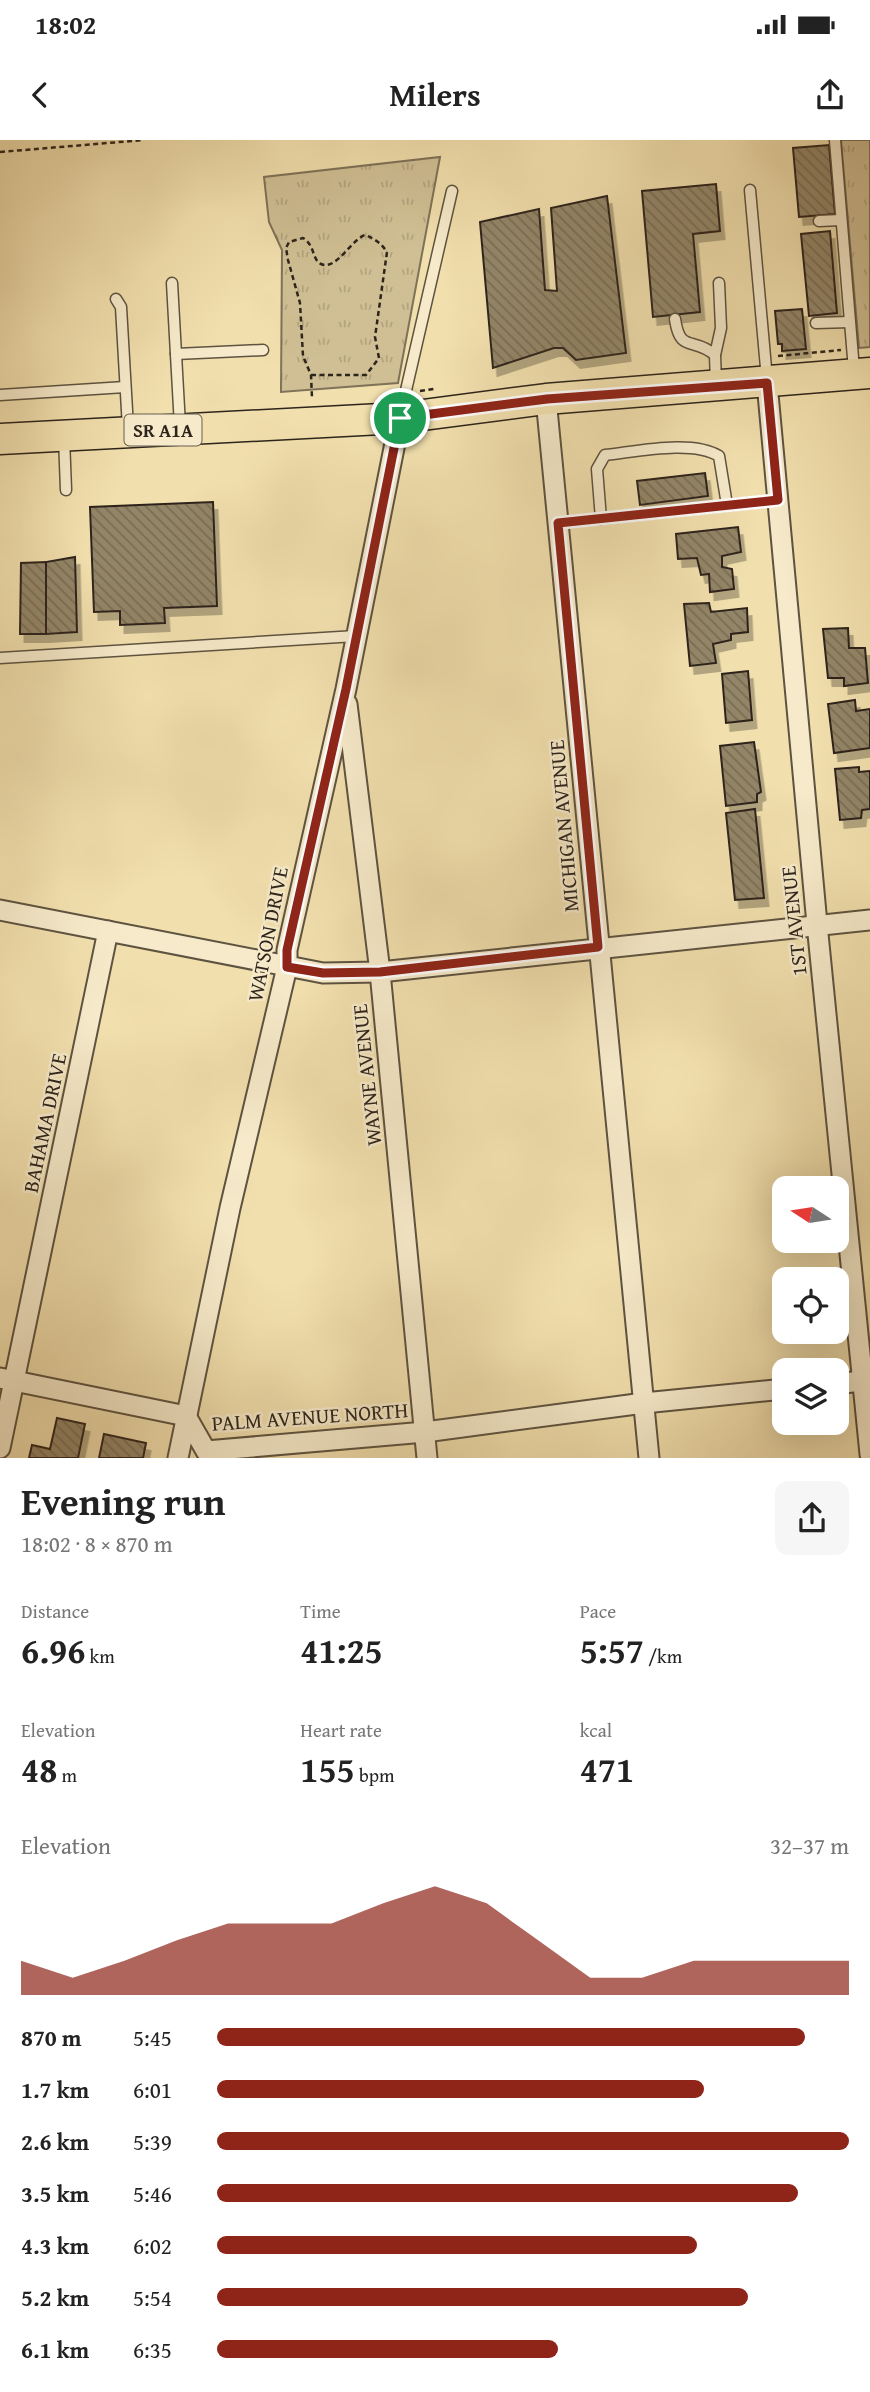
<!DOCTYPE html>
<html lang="en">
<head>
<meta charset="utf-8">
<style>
	body { margin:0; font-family:"Gentium Book Plus",serif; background:#f6f6f6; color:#222; height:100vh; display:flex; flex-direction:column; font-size:26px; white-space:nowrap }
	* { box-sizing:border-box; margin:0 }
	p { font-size:23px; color:#767676 }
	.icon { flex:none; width:38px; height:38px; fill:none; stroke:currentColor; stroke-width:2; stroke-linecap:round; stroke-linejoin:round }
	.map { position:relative; height:1318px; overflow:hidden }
	.drawer { display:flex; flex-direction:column; background:#fff; flex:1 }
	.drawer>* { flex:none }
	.needle { width:46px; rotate:282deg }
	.controls { position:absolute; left:772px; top:1036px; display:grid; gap:14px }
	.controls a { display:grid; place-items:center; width:77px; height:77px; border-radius:14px; background:#fff; box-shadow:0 7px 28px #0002; font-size:35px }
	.pin { position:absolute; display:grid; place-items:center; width:60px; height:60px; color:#fff; margin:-30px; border:4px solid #fff; border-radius:50%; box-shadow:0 2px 7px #0007 }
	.round { display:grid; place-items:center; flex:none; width:74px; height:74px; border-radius:14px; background:#f6f6f6 }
	.summary { display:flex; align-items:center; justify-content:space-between; height:119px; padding:0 21px }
	h1 { font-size:38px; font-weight:600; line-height:52px }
	.figures { display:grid; grid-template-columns:repeat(3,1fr); gap:10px; height:119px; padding:7px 21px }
	.figures div { display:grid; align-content:center }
	.figures b { font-size:35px; font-weight:600 }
	.figures small { font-size:19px; font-weight:400 }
	.figures p { font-size:19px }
	.chart { height:196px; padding:14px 21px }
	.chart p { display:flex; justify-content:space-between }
	.chart svg { width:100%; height:126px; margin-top:7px; fill:#8f2418; opacity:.7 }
	ul { padding:0 21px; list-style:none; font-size:23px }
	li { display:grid; grid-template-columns:112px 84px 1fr; align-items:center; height:52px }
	li i { height:18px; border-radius:9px; background:#8f2418 }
	.status { display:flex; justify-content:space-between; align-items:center; height:49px; padding:0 35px; background:#fff; direction:ltr }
	.status svg { height:19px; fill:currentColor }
	header { display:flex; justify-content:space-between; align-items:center; height:91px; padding:0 21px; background:#fff; font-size:32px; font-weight:600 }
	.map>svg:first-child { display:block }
</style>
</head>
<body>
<div class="status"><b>18:02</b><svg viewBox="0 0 49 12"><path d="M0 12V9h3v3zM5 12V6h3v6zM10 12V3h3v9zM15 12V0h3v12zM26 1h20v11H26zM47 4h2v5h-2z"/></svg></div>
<header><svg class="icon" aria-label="back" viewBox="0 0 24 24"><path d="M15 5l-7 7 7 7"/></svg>Milers<svg class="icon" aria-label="share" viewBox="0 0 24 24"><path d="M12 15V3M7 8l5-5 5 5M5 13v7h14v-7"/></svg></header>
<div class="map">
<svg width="870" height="1318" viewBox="0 0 870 1318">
	<defs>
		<pattern id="park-tufts" width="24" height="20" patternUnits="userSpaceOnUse" patternTransform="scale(1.75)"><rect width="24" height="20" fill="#d0bf94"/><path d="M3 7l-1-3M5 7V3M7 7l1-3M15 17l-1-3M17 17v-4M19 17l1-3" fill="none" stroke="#b3a47f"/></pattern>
		<pattern id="building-back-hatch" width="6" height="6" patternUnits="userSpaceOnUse" patternTransform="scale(1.75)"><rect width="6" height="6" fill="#938567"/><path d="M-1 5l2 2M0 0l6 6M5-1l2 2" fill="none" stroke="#786d54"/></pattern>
		<filter id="shadow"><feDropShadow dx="4.5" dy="8" stdDeviation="0" flood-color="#0004"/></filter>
	</defs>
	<rect width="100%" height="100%" fill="#f1dfad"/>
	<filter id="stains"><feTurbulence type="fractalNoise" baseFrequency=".00286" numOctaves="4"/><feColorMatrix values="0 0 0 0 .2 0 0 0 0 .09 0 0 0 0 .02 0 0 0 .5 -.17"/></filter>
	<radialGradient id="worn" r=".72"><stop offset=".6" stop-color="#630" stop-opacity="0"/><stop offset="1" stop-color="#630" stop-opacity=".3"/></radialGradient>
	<g fill="url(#park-tufts)" stroke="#7e7258" stroke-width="2">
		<path d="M 841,0 L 870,0 L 870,207 L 859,208 Z"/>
		<path d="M 440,17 L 398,243 L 281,252 L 282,110 L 269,82 L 264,37 Z"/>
	</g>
	<g fill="url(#building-back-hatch)" stroke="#2d241b" stroke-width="2" filter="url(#shadow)">
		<path d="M 829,5 L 835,74 L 799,77 L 793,8 Z"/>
		<path d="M 716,44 L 720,91 L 693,94 L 700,172 L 653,177 L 642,51 Z"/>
		<path d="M 607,56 L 626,213 L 576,220 L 563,208 L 554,208 L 493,228 L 480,82 L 539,69 L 545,150 L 557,151 L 551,68 Z"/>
		<path d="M 830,91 L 837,173 L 809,176 L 801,94 Z"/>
		<path d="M 802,169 L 806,209 L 782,211 L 782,204 L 778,204 L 775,171 Z"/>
		<path d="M 705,333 L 708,356 L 640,365 L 637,341 Z"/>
		<path d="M 213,362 L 217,466 L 164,468 L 165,483 L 120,485 L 120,471 L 94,472 L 90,367 Z"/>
		<path d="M 738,387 L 741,412 L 722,416 L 722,427 L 732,429 L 734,449 L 710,452 L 709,434 L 701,435 L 697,418 L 678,419 L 676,394 Z"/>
		<path d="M 75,417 L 77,492 L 46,494 L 46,422 Z"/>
		<path d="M 46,422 L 46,494 L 20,494 L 21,423 Z"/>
		<path d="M 709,463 L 711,472 L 747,468 L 748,492 L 731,494 L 731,500 L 713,504 L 716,523 L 690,526 L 684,464 Z"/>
		<path d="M 848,488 L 849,508 L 865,508 L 868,543 L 844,546 L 844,538 L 828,538 L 823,489 Z"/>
		<path d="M 748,531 L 752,580 L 726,583 L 722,534 Z"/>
		<path d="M 855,560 L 856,571 L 870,569 L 870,608 L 834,613 L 828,564 Z"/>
		<path d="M 754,602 L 761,652 L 757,654 L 757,662 L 726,666 L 720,606 Z"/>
		<path d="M 859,627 L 859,632 L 870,631 L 870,669 L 862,670 L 861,678 L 840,680 L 835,629 Z"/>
		<path d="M 755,669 L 764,758 L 735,760 L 726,673 Z"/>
		<path d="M 57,1278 L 85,1284 L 78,1318 L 29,1318 L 32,1305 L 50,1309 Z"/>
		<path d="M 104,1294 L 146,1303 L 143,1318 L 99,1318 Z"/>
	</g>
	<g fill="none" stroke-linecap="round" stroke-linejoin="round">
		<g stroke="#5e5340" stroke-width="13">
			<g id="lane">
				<path d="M 835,0 L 854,230"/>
				<path d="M 750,50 L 767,239"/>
				<path d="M 819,81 L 841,80"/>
				<path d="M 172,143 L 180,286"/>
				<path d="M 116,159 L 121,167 L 128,288"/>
				<path d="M 675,179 C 680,214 693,196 715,215"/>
				<path d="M 816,183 L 850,182"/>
				<path d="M 176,214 L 263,210"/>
				<path d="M 716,243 L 715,215 L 721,188 L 719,143"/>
				<path d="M 0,255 L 125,247"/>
				<path d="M 401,272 L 452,51"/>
				<path d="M 64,298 L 66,350"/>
				<path d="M 601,379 L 597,329 L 605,315 C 635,312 692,299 719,316 L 727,365"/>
				<path d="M 558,383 L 778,360"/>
				<path d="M 0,518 L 356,496"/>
			</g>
		</g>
		<g stroke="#5e5340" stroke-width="23">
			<g id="street">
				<path d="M 767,243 L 817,784 L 870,1314"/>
				<path d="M 546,259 L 649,1318"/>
				<path d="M 347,564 L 380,832 L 427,1318"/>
				<path d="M 0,770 L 323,833 L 380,832 L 870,780"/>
				<path d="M 0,1238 L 186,1276 L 206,1311 L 425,1292 L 644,1263 L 784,1249"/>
				<path d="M 836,1244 L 870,1240"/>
				<path d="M 0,1308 L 108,791"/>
				<path d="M 178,1318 L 230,1068 L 287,827 L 287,810 L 346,549 L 400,278"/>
			</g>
		</g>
		<g stroke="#2d241b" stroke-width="33">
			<path id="primary" d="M 0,299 L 400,278 L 546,259 L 870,233"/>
		</g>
		<g stroke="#2d241b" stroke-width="2.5" stroke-dasharray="5 3.5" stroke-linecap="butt">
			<path d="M 0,12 L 144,0"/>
			<path d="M 778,216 L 841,210"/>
			<path d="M 311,235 L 366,235 L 379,218 L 375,197 L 387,112 C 381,103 375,99 365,95 C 351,100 336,131 321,124 C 312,120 315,105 303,98 L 289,102 L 286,108 L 288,120 L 300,163 L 303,216 L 311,235 L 312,258"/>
			<path d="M 420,251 L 434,249"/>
		</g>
		<use href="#lane" stroke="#f6eaca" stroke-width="10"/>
		<use href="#street" stroke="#f6eaca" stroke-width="19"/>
		<use href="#primary" stroke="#f1dfad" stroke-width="30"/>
	</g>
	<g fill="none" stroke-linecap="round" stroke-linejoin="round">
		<g stroke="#fff" stroke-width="14">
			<path id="route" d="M 767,243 L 778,360 L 558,383 L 598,807 L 380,832 L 323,833 L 287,827 L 287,810 L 346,549 L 400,278 L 547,259 Z"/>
		</g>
		<use href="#route" stroke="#8f2418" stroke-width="9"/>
	</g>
	<g text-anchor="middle" stroke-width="5" stroke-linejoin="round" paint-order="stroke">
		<rect fill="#f6eaca" stroke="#695f50" stroke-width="2" x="124.5" y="274.5" width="77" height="31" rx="5"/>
		<g font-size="19" font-weight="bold" fill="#2d241b">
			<text x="163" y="297">SR A1A</text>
		</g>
		<g font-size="21" fill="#2d241b" stroke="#f6eaca">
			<text transform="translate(564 686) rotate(-95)" y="7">MICHIGAN AVENUE</text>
			<text transform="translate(794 781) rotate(-96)" y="7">1ST AVENUE</text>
			<text transform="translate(268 794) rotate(-79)" y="7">WATSON DRIVE</text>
			<text transform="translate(367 935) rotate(-96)" y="7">WAYNE AVENUE</text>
			<text transform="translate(45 983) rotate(-78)" y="7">BAHAMA DRIVE</text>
			<text transform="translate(310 1277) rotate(-4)" y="7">PALM AVENUE NORTH</text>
		</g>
	</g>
	<rect width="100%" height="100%" filter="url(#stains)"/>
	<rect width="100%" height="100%" fill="url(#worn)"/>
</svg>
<div class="controls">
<a><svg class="needle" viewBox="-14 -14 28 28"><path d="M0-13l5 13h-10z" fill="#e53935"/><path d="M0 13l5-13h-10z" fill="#767676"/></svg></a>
<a><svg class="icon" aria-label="locate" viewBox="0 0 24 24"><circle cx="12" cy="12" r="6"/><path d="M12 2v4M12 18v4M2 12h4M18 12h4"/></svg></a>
<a><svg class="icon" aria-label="layers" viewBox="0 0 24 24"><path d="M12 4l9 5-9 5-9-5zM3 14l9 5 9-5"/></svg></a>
</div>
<div class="pin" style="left:400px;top:278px;background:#1e9e55"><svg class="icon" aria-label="arrive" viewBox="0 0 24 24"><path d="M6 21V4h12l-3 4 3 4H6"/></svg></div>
</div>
<section class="drawer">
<div class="summary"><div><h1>Evening run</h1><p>18:02 · 8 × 870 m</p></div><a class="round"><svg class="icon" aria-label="share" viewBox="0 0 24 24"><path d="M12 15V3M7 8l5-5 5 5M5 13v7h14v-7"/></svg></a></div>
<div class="figures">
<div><p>Distance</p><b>6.96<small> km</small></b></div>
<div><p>Time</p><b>41:25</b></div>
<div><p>Pace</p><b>5:57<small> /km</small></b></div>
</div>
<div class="figures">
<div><p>Elevation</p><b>48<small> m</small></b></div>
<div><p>Heart rate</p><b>155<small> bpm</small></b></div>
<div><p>kcal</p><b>471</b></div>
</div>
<div class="chart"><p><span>Elevation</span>32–37 m</p>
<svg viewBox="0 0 160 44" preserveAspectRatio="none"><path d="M0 44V32L10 38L20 32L30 25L40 19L50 19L60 19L70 12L80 6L90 12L100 25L110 38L120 38L130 32L140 32L150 32L160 32V44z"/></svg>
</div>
<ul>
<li><b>870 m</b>5:45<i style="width:93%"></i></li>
<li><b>1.7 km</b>6:01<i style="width:77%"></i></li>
<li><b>2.6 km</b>5:39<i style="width:100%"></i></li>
<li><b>3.5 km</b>5:46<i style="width:92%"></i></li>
<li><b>4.3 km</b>6:02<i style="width:76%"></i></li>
<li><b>5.2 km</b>5:54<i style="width:84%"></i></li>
<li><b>6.1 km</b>6:35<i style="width:54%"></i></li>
</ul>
</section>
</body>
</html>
